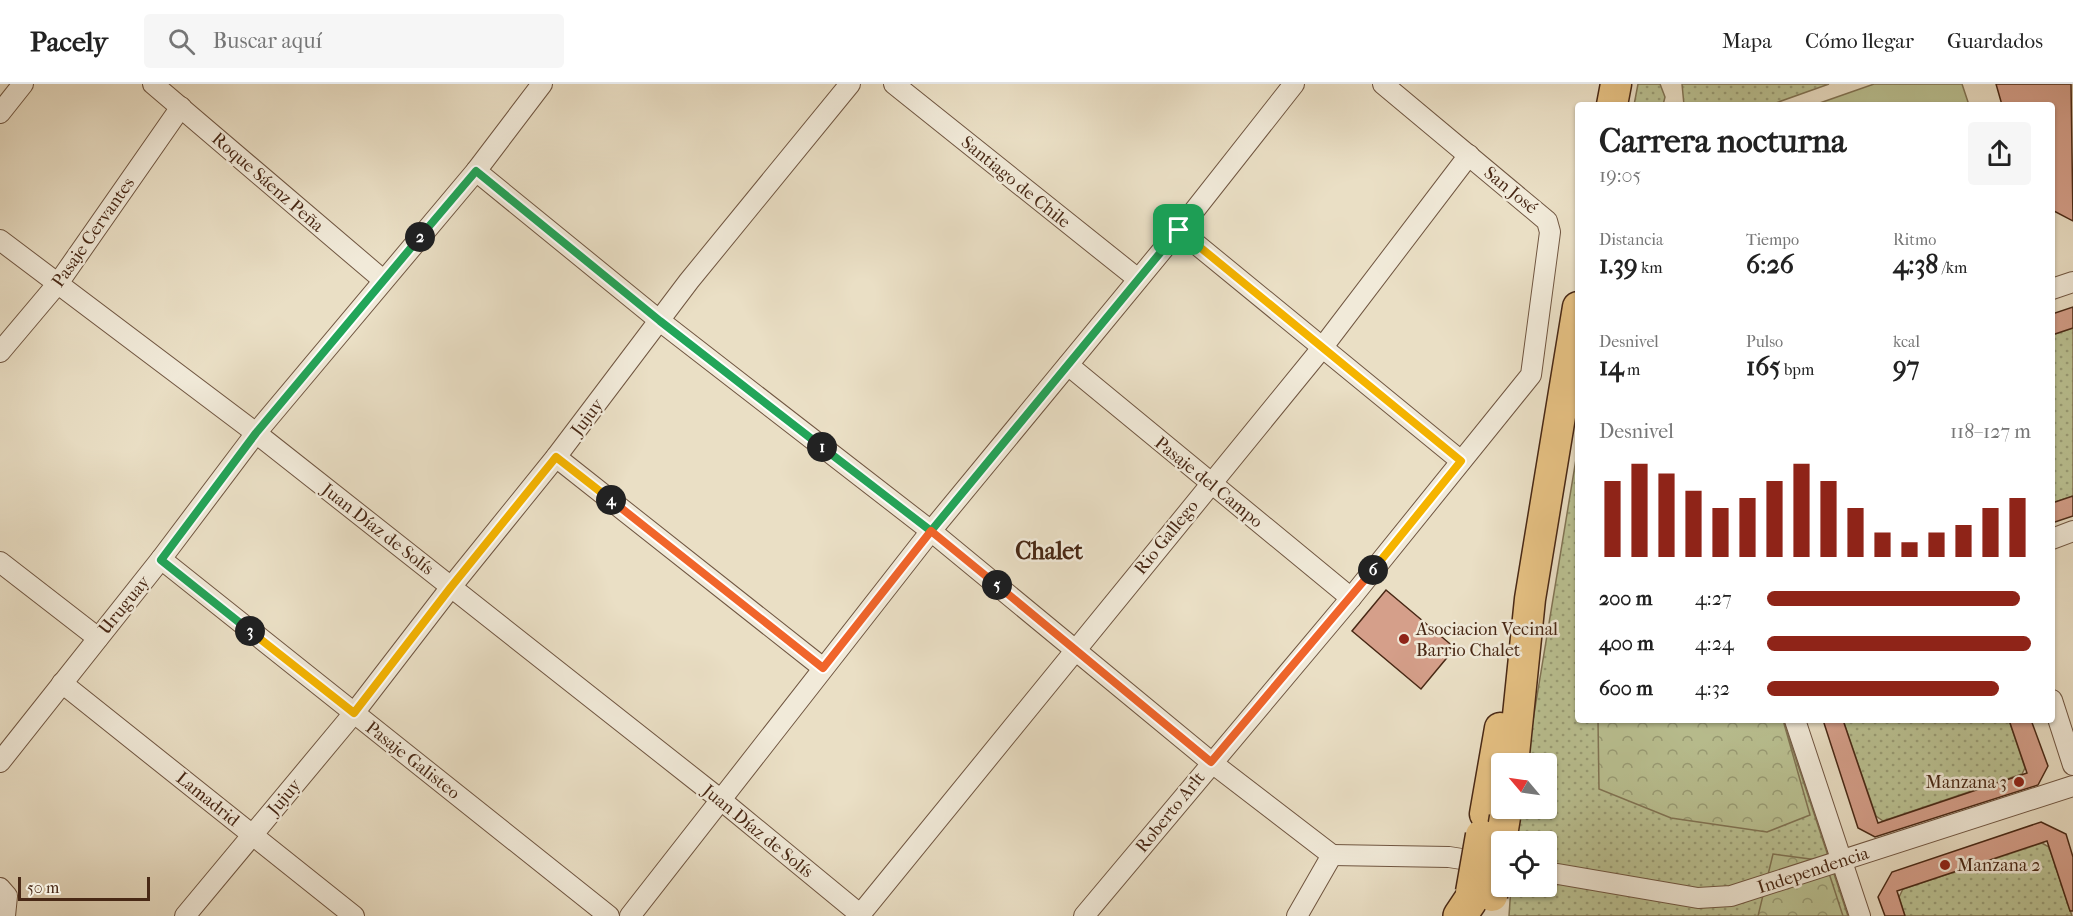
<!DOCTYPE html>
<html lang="es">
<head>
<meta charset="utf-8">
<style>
	body { margin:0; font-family:"IM FELL French Canon",serif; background:#f6f6f6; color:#222; height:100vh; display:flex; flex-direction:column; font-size:22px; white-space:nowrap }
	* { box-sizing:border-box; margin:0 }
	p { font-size:20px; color:#767676 }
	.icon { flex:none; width:33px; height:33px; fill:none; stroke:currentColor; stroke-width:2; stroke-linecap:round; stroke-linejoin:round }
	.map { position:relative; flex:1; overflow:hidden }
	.panel { position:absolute; left:1575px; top:18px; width:480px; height:621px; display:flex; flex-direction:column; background:#fff; border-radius:6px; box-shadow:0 2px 4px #0004 }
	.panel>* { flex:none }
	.needle { width:39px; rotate:299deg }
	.buttons { position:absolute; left:1491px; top:669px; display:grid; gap:12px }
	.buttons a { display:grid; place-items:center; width:66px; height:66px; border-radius:6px; background:#fff; box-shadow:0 2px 4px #0004; font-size:30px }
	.scale { position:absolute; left:18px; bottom:15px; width:132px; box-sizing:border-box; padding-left:6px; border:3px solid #482815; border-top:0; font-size:16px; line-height:21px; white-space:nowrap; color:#482815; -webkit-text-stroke:4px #f1ead9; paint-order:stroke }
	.pin { position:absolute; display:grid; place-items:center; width:51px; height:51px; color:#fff; margin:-26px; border-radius:12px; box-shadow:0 3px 9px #0006 }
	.km { position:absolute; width:30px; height:30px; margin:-15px; border-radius:50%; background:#222; color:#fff; font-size:16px; line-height:30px; text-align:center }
	.round { display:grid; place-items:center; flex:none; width:63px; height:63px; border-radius:6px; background:#f6f6f6 }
	.summary { display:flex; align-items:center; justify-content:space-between; height:102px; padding:0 24px }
	h1 { font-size:33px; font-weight:700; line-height:45px }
	.figures { display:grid; grid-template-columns:repeat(3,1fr); gap:9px; height:102px; padding:6px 24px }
	.figures div { display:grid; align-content:center }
	.figures b { font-size:26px; font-weight:700 }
	.figures small { font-size:16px; font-weight:400 }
	.figures p { font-size:16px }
	.chart { height:168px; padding:12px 24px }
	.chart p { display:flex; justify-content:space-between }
	.chart svg { width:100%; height:108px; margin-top:6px; stroke:#8f2418; stroke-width:6 }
	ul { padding:0 24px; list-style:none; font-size:20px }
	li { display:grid; grid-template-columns:96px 72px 1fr; align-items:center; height:45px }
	li i { height:15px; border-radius:8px; background:#8f2418 }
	header { display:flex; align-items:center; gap:36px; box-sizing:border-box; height:84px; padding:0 30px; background:#fff; border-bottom:2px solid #e0e0e0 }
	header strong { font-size:28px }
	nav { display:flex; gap:33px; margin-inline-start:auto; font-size:21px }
	.search { width:420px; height:54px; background:#f6f6f6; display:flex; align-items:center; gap:15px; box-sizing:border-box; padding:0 21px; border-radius:6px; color:#767676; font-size:22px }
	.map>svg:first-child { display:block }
</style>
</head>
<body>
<header>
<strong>Pacely</strong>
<div class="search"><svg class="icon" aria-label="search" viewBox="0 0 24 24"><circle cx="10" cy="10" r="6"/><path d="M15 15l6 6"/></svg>Buscar aquí</div>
<nav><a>Mapa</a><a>Cómo llegar</a><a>Guardados</a></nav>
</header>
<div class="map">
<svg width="2073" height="832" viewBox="0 0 2073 832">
	<defs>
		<pattern id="grass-dots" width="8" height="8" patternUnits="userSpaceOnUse" patternTransform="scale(1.5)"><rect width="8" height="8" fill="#bac192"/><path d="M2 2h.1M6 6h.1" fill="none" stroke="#999d76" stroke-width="1.8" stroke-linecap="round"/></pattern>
		<pattern id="forest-crowns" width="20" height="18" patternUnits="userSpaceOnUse" patternTransform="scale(1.5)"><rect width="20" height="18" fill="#bac192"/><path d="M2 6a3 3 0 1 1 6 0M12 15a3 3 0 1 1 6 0" fill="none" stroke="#999d76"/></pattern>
	</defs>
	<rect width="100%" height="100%" fill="#eadfc5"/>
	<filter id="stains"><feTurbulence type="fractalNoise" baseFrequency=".00333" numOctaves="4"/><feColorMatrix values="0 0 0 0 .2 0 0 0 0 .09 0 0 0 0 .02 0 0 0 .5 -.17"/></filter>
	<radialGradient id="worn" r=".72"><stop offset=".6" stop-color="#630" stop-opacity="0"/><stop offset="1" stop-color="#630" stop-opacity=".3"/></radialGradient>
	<g fill="url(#grass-dots)" stroke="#817454" stroke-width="1.5">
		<path d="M 1638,0 L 1660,0 L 1665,13 L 1663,21 L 1634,21 Z"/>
		<path d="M 1682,0 L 1829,0 L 1770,21 L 1684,21 Z"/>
		<path d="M 2073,244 L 2073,412 L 2052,419 L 2052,251 Z"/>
		<path d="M 1578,363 L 1578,636 L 1783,636 L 1848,832 L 1509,832 L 1511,803 L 1546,802 L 1546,758 L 1513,757 L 1518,725 L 1546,724 L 1546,680 L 1526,679 Z"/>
		<path d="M 1843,636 L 2009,636 L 2025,684 L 2022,690 L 1883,737 L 1876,732 Z"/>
		<path d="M 2042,759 L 2049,763 L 2072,832 L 1905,832 L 1899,813 L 1903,805 Z"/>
	</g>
	<g fill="url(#forest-crowns)" stroke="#817454" stroke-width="1.5">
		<path d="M 1598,636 L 1783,636 L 1810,731 L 1767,748 L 1671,734 L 1599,705 Z"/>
		<path d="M 1773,770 L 1825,777 L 1843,832 L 1758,832 Z"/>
	</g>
	<path fill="#bac192" stroke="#817454" stroke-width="1.5" d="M 1874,0 L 1962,0 L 1969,21 L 1814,21 Z"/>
	<g fill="#d59f8a" stroke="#482815" stroke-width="1.5">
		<path d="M 1996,0 L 2071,0 L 2073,137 L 2052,126 L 2052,21 L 2002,21 Z"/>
		<path d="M 2073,223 L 2073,244 L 2052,251 L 2052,230 Z"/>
		<path d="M 2073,412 L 2073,432 L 2052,439 L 2052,419 Z"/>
		<path d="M 1386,506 L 1455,564 L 1421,605 L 1352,547 Z"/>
		<path d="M 1823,636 L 1843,636 L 1878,739 L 2027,689 L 2009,636 L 2031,636 L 2048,682 L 2038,701 L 1875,753 L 1858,744 Z"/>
		<path d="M 2041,738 L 2066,750 L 2073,773 L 2073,827 L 2070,827 L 2047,757 L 1897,807 L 1905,832 L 1885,832 L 1878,813 L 1892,788 Z"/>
	</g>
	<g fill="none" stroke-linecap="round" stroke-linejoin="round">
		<g stroke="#705641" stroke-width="22">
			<g id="street">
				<path d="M 153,0 L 383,196"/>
				<path d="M 894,0 L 1138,195"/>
				<path d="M 0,29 L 23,0"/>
				<path d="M 476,87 L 660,237 L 931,447 L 1211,678 L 1332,771 L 1297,832"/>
				<path d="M 1179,146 L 1461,377"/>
				<path d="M 0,156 L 256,349 L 721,716 L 862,832"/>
				<path d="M 2052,205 L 2073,198"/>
				<path d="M 0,268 L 59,198 L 181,23"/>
				<path d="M 1068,281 L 1351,514"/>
				<path d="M 556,373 L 823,584"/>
				<path d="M 2052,455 L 2073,447"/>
				<path d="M 161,475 L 609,832"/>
				<path d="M 0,478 L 98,554"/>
				<path d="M 62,599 L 354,832"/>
				<path d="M 2052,616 L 2073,681"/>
				<path d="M 1795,636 L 1860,832"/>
				<path d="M 0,678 L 161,475 L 256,349 L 476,87 L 542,0"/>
				<path d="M 1332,771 L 1449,773 L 1487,779"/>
				<path d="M 1546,788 L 1698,814 L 1731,812 L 2073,702"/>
				<path d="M 0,804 L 7,812 L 5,832"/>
				<path d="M 185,832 L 354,629 L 451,503 L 556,373 L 689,197 L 850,0"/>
				<path d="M 630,832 L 931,447 L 1179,146 L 1294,0"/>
				<path d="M 859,832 L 1322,264 L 1469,71"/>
				<path d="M 1084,832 L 1351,514 L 1531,291 L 1550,148 L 1547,137 L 1383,0"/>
			</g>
		</g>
		<g stroke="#482815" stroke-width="33">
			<g id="primary">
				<path d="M 1612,21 L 1616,0"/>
				<path d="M 1513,680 L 1530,515 L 1578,223"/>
				<path d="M 1485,730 L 1500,644"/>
			</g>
		</g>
		<g stroke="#482815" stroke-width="36">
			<path id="highway" d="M 1460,832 L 1470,817"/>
		</g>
		<use href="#street" stroke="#f1ead9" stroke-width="20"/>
		<use href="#primary" stroke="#e5c082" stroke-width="30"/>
		<use href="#highway" stroke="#e5c082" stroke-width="33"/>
		<g stroke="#482815" stroke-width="33" stroke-linecap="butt">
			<g id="primary-bridge">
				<path d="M 1471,808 L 1481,751"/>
				<path d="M 1492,812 L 1505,733"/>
			</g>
		</g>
		<use href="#primary-bridge" stroke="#e5c082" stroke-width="30"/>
	</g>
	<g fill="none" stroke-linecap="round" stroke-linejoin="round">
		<g stroke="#fff" stroke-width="12">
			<path id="split-1" d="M 822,363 L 931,447 L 1179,146"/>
		</g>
		<g stroke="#fff" stroke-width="12">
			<path id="split-2" d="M 420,153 L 476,87 L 660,237 L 822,363"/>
		</g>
		<g stroke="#fff" stroke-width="12">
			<path id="split-3" d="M 250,547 L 161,476 L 256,349 L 420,153"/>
		</g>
		<g stroke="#fff" stroke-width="12">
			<path id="split-4" d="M 250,547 L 354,629 L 451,503 L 556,373 L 611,416"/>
		</g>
		<g stroke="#fff" stroke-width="12">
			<path id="split-5" d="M 611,416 L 823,584 L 931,447 L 997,501"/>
		</g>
		<g stroke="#fff" stroke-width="12">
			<path id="split-6" d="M 997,501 L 1211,678 L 1373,486"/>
		</g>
		<g stroke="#fff" stroke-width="12">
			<path id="split-7" d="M 1179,146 L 1461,377 L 1373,486"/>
		</g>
		<use href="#split-1" stroke="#22a559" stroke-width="8"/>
		<use href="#split-2" stroke="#22a559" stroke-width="8"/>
		<use href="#split-3" stroke="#22a559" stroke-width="8"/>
		<use href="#split-4" stroke="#f5b400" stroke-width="8"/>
		<use href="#split-5" stroke="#f0652b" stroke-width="8"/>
		<use href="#split-6" stroke="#f0652b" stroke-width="8"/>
		<use href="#split-7" stroke="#f5b400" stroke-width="8"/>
	</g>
	<g fill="#8f2418" stroke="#f1ead9" stroke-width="2">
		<circle cx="1404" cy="555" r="6"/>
		<circle cx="2019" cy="698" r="6"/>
		<circle cx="1945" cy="781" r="6"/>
	</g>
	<g text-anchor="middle" stroke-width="5" stroke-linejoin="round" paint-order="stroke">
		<g font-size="18" fill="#482815" stroke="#f1ead9">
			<text transform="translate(268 98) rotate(41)" y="6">Roque Sáenz Peña</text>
			<text transform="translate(1016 98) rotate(39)" y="6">Santiago de Chile</text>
			<text transform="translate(1511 106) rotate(39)" y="6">San José</text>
			<text transform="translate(93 148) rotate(-55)" y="6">Pasaje Cervantes</text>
			<text transform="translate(587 333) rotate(-53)" y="6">Jujuy</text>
			<text transform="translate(1209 398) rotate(39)" y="6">Pasaje del Campo</text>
			<text transform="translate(378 445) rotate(38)" y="6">Juan Díaz de Solís</text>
			<text transform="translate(1166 453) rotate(-51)" y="6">Rio Gallego</text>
			<text transform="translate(124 521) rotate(-51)" y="6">Uruguay</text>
			<text transform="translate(413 676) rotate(38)" y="6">Pasaje Galisteo</text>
			<text transform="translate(284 713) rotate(-50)" y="6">Jujuy</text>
			<text transform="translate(208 715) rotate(39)" y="6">Lamadrid</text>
			<text transform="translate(1170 728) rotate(-51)" y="6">Roberto Arlt</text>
			<text transform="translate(758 747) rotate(39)" y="6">Juan Díaz de Solís</text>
			<text transform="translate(1813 786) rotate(-18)" y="6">Independencia</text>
		</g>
		<g font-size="18" fill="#482815" stroke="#f1ead9" text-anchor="start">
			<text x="1416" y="551">Asociacion Vecinal<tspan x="1416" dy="21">Barrio Chalet</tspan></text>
			<text x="2007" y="704" text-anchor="end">Manzana 3</text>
			<text x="1957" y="787">Manzana 2</text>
		</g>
		<g font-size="24" font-weight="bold" fill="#482815" stroke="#f1ead9">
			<text x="1049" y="475">Chalet</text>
		</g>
	</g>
	<rect width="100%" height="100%" filter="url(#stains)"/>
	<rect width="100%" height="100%" fill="url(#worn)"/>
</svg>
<div class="buttons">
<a><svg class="needle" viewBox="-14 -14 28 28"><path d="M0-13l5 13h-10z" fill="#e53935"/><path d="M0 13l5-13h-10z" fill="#767676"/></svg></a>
<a><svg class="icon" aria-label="locate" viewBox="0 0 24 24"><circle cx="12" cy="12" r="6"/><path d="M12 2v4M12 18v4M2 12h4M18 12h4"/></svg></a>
</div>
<div class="scale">50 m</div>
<div class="pin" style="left:1179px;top:146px;background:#1e9e55"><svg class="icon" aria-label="arrive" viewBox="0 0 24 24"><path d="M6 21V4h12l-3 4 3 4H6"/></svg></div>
<b class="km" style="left:822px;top:363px">1</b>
<b class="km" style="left:420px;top:153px">2</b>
<b class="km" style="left:250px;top:547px">3</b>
<b class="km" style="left:611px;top:416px">4</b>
<b class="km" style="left:997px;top:501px">5</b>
<b class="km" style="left:1373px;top:486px">6</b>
<section class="panel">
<div class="summary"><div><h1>Carrera nocturna</h1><p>19:05</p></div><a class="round"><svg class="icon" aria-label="share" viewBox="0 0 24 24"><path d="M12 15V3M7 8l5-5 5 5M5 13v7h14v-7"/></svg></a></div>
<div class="figures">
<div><p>Distancia</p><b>1.39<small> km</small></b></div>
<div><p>Tiempo</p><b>6:26</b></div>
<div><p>Ritmo</p><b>4:38<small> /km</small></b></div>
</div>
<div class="figures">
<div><p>Desnivel</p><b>14<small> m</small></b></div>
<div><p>Pulso</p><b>165<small> bpm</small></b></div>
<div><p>kcal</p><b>97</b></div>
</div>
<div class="chart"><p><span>Desnivel</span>118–127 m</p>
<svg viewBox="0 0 160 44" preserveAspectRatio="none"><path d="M5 44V13M15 44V6M25 44V10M35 44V17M45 44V24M55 44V20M65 44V13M75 44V6M85 44V13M95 44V24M105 44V34M115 44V38M125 44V34M135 44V31M145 44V24M155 44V20"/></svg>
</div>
<ul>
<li><b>200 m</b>4:27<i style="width:96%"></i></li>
<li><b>400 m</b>4:24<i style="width:100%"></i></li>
<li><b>600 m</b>4:32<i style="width:88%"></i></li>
</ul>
</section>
</div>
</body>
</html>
